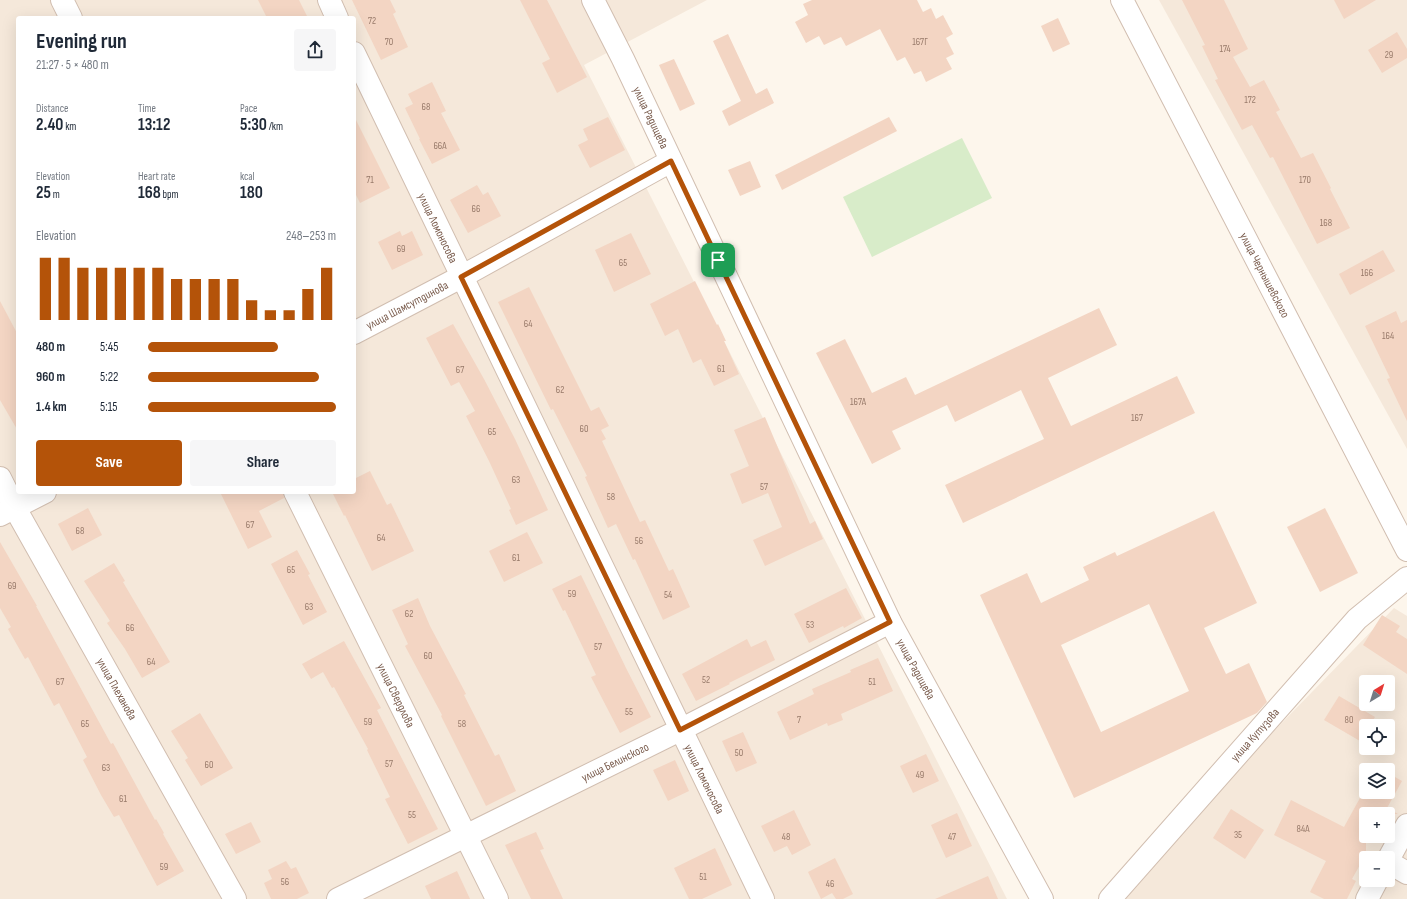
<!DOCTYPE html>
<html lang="en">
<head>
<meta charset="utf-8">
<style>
	body { margin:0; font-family:"Sofia Sans Condensed",sans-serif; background:#f6f6f7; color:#1f2937; height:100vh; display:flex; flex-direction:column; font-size:15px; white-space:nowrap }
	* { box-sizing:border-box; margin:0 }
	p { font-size:13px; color:#747a83 }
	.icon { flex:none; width:22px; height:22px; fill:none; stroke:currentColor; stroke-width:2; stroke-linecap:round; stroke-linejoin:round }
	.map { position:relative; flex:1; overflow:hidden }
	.sheet { position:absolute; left:16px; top:16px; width:340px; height:478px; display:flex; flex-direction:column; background:#fff; border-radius:4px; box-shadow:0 4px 16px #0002 }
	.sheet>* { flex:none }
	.needle { width:26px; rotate:38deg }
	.fabs { position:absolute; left:1359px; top:675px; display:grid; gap:8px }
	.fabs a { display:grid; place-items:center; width:36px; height:36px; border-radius:4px; background:#fff; box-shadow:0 4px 16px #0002; font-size:20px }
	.pin { position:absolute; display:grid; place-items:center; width:34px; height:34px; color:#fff; margin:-17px; border-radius:8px; box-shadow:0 2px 6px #0006 }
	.round { display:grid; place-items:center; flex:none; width:42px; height:42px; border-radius:4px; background:#f6f6f7 }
	.overview { display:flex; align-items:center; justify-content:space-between; height:68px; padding:0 20px }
	h1 { font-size:22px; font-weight:700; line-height:30px }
	.metrics { display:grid; grid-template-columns:repeat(3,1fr); gap:6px; height:68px; padding:4px 20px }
	.metrics div { display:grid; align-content:center }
	.metrics b { font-size:17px; font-weight:700 }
	.metrics small { font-size:11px; font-weight:400 }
	.metrics p { font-size:11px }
	.chart { height:112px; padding:8px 20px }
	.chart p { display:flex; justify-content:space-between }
	.chart svg { width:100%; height:72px; margin-top:4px; stroke:#b45309; stroke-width:6 }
	.cta { display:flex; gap:8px; margin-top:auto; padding:8px 20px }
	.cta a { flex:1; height:46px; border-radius:4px; background:#b45309; color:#fff; font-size:16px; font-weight:700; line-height:46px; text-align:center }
	.cta a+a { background:#f6f6f7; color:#1f2937 }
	ul { padding:0 20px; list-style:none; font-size:13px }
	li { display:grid; grid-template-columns:64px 48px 1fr; align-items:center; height:30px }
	li i { height:10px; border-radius:5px; background:#b45309 }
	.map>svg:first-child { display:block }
</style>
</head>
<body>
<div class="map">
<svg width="1407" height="899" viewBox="0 0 1407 899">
	<rect width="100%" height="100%" fill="#fdf6ec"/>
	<g fill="#f5e8da" fill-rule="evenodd">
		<path d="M 0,0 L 707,0 L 584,65 L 1007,899 L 0,899 ZM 18,18 L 354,18 L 354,492 L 18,492 Z"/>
		<path d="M 1159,0 L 1407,0 L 1407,449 Z"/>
		<path d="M 1394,608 L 1407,616 L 1407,899 L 1110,899 ZM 1366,682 L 1388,682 L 1388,704 L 1366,704 ZM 1366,726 L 1388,726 L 1388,748 L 1366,748 ZM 1366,770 L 1388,770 L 1388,792 L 1366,792 ZM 1366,814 L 1388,814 L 1388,836 L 1366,836 ZM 1366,858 L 1388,858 L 1388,880 L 1366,880 Z"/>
	</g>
	<path fill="#d8ecc9" d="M 962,138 L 992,198 L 872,257 L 843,197 Z"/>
	<g fill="#f3d5c3" fill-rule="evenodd">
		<path d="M 258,0 L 299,0 L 308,18 L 267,18 Z"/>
		<path d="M 352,0 L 390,0 L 396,12 L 393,14 L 408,47 L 381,60 Z"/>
		<path d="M 520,0 L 547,0 L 587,77 L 557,93 L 542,63 L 550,59 Z"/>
		<path d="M 812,0 L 917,0 L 923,12 L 931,8 L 936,19 L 943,15 L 953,34 L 946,38 L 954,54 L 946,58 L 952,69 L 926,82 L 921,71 L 914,74 L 905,57 L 897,61 L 880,29 L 846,46 L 841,37 L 824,45 L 819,36 L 806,43 L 795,22 L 808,15 L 803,4 Z"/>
		<path d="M 1182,0 L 1224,0 L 1248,49 L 1233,57 L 1250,87 L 1264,80 L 1280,110 L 1276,112 L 1301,158 L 1313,153 L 1331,188 L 1330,189 L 1350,228 L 1317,244 L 1273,157 L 1270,158 L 1252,125 L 1242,130 L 1215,80 L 1218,79 L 1202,46 L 1205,45 Z"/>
		<path d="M 1334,0 L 1376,0 L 1344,19 Z"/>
		<path d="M 1058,18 L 1070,44 L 1053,52 L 1041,26 Z"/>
		<path d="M 1397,32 L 1407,49 L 1407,58 L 1382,73 L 1368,50 Z"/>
		<path d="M 728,34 L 756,94 L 767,88 L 774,103 L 729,126 L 722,111 L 741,101 L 713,41 Z"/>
		<path d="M 674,59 L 695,104 L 680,111 L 659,65 Z"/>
		<path d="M 432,82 L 446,111 L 441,113 L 460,150 L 432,164 L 419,139 L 420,139 L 405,108 L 413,104 L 408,94 Z"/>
		<path d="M 354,116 L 390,188 L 360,203 L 354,191 Z"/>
		<path d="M 608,117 L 625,150 L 590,168 L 578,145 L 588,140 L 583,129 Z"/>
		<path d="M 889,117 L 897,131 L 782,190 L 775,175 Z"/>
		<path d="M 750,161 L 761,187 L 740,196 L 728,170 Z"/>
		<path d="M 477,185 L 483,195 L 488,192 L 501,216 L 468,233 L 450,200 Z"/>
		<path d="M 400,231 L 402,236 L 412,231 L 423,255 L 392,270 L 378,242 Z"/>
		<path d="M 631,233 L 651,274 L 614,292 L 595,250 Z"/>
		<path d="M 1383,250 L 1395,271 L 1350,295 L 1339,274 Z"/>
		<path d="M 695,281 L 717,325 L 718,324 L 726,341 L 724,341 L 739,374 L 714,386 L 701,359 L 693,363 L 678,329 L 665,336 L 650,304 Z"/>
		<path d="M 529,287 L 591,411 L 599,407 L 609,426 L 601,430 L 606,439 L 602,441 L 640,522 L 645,520 L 669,571 L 673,569 L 690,607 L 663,620 L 635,559 L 633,560 L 616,524 L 608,528 L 585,477 L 587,476 L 553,409 L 551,410 L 498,302 Z"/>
		<path d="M 0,301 L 18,335 L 18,431 L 0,400 Z"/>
		<path d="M 1099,308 L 1117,345 L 1048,378 L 1071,426 L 1177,376 L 1195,413 L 963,523 L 945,485 L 1044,439 L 1021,390 L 955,422 L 947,405 L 892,431 L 901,449 L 872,464 L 816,353 L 845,339 L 872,393 L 906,377 L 915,395 Z"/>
		<path d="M 1396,311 L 1401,323 L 1407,320 L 1407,421 L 1387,379 L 1390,378 L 1365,326 Z"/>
		<path d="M 453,324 L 484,379 L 515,439 L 548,510 L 516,525 L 509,510 L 511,509 L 489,461 L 466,416 L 475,411 L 459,382 L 451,386 L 426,338 Z"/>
		<path d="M 765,417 L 810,524 L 815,521 L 823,539 L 765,566 L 753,540 L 782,527 L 768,493 L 742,504 L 730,474 L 749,466 L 734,430 Z"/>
		<path d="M 370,471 L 387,505 L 391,503 L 414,551 L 372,571 L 345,515 L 344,516 L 332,492 L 354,492 L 354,479 Z"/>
		<path d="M 220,492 L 283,492 L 284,498 L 259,511 L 272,537 L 248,549 Z"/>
		<path d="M 88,508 L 102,535 L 72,551 L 58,524 Z"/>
		<path d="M 1325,508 L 1358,573 L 1320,592 L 1287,527 Z"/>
		<path d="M 1214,511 L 1257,603 L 1204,628 L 1226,674 L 1249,663 L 1267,702 L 1257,713 L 1074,798 L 980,595 L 1027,573 L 1041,603 L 1089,580 L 1083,567 L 1115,552 L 1117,556 ZM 1149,604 L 1189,691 L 1101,732 L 1061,645 Z"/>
		<path d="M 527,532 L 543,563 L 504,582 L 489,551 Z"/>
		<path d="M 0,542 L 37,606 L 36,606 L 111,744 L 113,743 L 155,820 L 156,819 L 164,833 L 163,834 L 184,871 L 157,886 L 119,815 L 114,817 L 101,795 L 83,760 L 87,757 L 59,703 L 54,706 L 28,657 L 25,659 L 8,629 L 11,627 L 0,608 Z"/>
		<path d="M 297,550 L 310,574 L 308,575 L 327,612 L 303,625 L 271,564 Z"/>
		<path d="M 114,563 L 125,581 L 123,582 L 170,662 L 142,678 L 125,649 L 107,623 L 110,621 L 84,581 Z"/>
		<path d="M 581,575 L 626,668 L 651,717 L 620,733 L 591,677 L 596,675 L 565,610 L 563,611 L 552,589 Z"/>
		<path d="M 846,588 L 862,618 L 844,628 L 843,626 L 809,643 L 794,614 Z"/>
		<path d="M 418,598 L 430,626 L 466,694 L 464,695 L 495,756 L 499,754 L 516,791 L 486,806 L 441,716 L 442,715 L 405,646 L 408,644 L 392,610 Z"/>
		<path d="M 1382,615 L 1400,626 L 1396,632 L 1407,639 L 1407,674 L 1363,645 Z"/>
		<path d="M 747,639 L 751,647 L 766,640 L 775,660 L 729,683 L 730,684 L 696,701 L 682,674 Z"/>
		<path d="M 344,641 L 381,708 L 377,710 L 438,829 L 408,844 L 385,799 L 390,797 L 367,750 L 368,749 L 334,687 L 332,688 L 323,672 L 311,679 L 302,664 Z"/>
		<path d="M 878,658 L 893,691 L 841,714 L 843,720 L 828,726 L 827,723 L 790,740 L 777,712 L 814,694 L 812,689 L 851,672 L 850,670 Z"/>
		<path d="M 1339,696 L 1375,717 L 1369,726 L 1366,726 L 1366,732 L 1360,741 L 1324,720 Z"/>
		<path d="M 200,713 L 233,768 L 201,786 L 185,760 L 188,758 L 171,731 Z"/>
		<path d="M 743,732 L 757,763 L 736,772 L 722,741 Z"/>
		<path d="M 926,754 L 939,781 L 913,793 L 900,766 Z"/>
		<path d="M 675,760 L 689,791 L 668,801 L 653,770 Z"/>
		<path d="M 1388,773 L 1402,781 L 1387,808 L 1398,814 L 1366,814 L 1366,854 L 1352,879 L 1356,881 L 1347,899 L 1324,899 L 1310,892 L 1326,861 L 1274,835 L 1291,800 L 1344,827 L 1366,787 L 1366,795 L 1367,792 L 1388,792 Z"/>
		<path d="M 1231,809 L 1264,830 L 1245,859 L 1213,838 Z"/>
		<path d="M 794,810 L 811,845 L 792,855 L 787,846 L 774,852 L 761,826 Z"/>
		<path d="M 957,813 L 972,846 L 946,858 L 931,825 Z"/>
		<path d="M 251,822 L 261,842 L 236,854 L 225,834 Z"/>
		<path d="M 536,832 L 544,849 L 540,850 L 563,899 L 531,899 L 505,845 Z"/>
		<path d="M 715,848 L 732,885 L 702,899 L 689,899 L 674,868 Z"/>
		<path d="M 835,858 L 853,894 L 843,899 L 836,899 L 832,893 L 821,899 L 808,872 Z"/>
		<path d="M 286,861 L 291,869 L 296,867 L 309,893 L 297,899 L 271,899 L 264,883 L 272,879 L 268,870 Z"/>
		<path d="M 457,871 L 470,899 L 431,899 L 425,886 Z"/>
		<path d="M 988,876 L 998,899 L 935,899 Z"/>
	</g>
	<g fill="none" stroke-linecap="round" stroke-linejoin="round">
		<g stroke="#d1beb0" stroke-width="24">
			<g id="minor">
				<path d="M 62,0 L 71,18"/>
				<path d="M 329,0 L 337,18"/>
				<path id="s1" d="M 593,0 L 623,59 L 890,622 L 1042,899"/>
				<path id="s2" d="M 1122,0 L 1407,550"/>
				<path id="s3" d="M 354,53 C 489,336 625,618 763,899"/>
				<path id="s4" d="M 354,333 L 461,277 L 671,161"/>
				<path id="s5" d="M 0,478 L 15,508 L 235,899"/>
				<path id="s6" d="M 295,492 L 497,899"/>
				<path d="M 0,515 L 45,492"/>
				<path d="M 1388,860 L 1407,825"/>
				<path d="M 1388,862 L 1407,873"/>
				<path id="s7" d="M 338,899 L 680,730 L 890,622"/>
				<path id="s8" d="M 1110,899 L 1357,619 L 1407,578"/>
				<path d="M 1367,899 L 1377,880"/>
			</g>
		</g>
		<use href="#minor" stroke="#fff" stroke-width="22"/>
	</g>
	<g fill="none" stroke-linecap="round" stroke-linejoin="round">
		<g stroke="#fff" stroke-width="8">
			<path id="route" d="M 671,161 L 890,622 L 680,730 L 461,277 Z"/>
		</g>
		<use href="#route" stroke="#b45309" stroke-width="5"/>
	</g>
	<g text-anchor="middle" stroke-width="3.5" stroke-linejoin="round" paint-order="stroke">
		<g font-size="10" fill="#987a6a">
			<text x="372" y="24">72</text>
			<text x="389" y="45">70</text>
			<text x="920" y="45">167Г</text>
			<text x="1225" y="52">174</text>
			<text x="1389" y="58">29</text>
			<text x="1250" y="103">172</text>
			<text x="426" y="110">68</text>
			<text x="440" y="149">66А</text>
			<text x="370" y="183">71</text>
			<text x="1305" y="183">170</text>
			<text x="476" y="212">66</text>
			<text x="1326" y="226">168</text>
			<text x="401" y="252">69</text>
			<text x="623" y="266">65</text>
			<text x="1367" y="276">166</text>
			<text x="528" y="327">64</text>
			<text x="1388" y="339">164</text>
			<text x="721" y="372">61</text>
			<text x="460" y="373">67</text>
			<text x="560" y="393">62</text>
			<text x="858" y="405">167А</text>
			<text x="1137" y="421">167</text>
			<text x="584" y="432">60</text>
			<text x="492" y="435">65</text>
			<text x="516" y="483">63</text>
			<text x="764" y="490">57</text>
			<text x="611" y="500">58</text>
			<text x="250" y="528">67</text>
			<text x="80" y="534">68</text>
			<text x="381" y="541">64</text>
			<text x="639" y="544">56</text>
			<text x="516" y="561">61</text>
			<text x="291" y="573">65</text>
			<text x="12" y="589">69</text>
			<text x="572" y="597">59</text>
			<text x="668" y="598">54</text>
			<text x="309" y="610">63</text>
			<text x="409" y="617">62</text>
			<text x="810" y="628">53</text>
			<text x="130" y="631">66</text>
			<text x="598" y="650">57</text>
			<text x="428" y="659">60</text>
			<text x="151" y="665">64</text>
			<text x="706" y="683">52</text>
			<text x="60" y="685">67</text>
			<text x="872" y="685">51</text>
			<text x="629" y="715">55</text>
			<text x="799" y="723">7</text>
			<text x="1349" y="723">80</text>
			<text x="368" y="725">59</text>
			<text x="85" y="727">65</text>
			<text x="462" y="727">58</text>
			<text x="739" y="756">50</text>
			<text x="389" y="767">57</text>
			<text x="209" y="768">60</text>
			<text x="106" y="771">63</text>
			<text x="920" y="778">49</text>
			<text x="123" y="802">61</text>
			<text x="412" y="818">55</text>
			<text x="1303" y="832">84А</text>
			<text x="1238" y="838">35</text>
			<text x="786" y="840">48</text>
			<text x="952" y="840">47</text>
			<text x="164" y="870">59</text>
			<text x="703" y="880">51</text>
			<text x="285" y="885">56</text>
			<text x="830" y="887">46</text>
		</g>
		<g font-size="12" fill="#7a5c4d" stroke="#fffaf3">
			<text dy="4" stroke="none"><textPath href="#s1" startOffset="131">улица Радищева</textPath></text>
			<text dy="4" stroke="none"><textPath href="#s3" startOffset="194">улица Ломоносова</textPath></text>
			<text dy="4" stroke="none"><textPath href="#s2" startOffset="310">улица Чернышевского</textPath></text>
			<text dy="4" stroke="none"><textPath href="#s4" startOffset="60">улица Шамсутдинова</textPath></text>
			<text dy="4" stroke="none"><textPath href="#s1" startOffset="743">улица Радищева</textPath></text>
			<text dy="4" stroke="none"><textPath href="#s5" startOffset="241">улица Плеханова</textPath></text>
			<text dy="4" stroke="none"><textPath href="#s6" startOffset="227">улица Свердлова</textPath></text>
			<text dy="4" stroke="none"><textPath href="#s8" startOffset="219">улица Кутузова</textPath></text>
			<text dy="4" stroke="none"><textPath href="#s7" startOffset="309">улица Белинского</textPath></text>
			<text dy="4" stroke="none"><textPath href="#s3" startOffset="806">улица Ломоносова</textPath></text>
		</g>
	</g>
</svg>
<div class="fabs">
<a><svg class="needle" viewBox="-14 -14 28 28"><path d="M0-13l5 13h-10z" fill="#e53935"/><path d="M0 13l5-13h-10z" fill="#747a83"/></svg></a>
<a><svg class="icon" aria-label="locate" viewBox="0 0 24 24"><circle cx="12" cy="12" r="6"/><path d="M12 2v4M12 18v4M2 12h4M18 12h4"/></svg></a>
<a><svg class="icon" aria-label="layers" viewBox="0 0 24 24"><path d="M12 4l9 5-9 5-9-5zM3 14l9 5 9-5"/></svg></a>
<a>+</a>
<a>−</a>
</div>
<div class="pin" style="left:718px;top:260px;background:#1e9e55"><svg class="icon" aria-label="arrive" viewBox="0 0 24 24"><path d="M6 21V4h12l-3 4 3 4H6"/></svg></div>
<section class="sheet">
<div class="overview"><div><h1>Evening run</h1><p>21:27 · 5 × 480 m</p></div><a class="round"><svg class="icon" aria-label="share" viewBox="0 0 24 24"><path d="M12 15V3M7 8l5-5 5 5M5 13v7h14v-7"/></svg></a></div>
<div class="metrics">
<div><p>Distance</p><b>2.40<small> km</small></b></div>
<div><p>Time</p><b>13:12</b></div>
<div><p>Pace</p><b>5:30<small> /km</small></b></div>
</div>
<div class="metrics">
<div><p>Elevation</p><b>25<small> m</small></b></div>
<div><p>Heart rate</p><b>168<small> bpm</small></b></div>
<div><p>kcal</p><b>180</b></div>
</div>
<div class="chart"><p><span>Elevation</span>248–253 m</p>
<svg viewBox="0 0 160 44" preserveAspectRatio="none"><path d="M5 44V6M15 44V6M25 44V12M35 44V12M45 44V12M55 44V12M65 44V12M75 44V19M85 44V19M95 44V19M105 44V19M115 44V32M125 44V38M135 44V38M145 44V25M155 44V12"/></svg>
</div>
<ul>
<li><b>480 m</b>5:45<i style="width:69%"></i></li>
<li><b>960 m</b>5:22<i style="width:91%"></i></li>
<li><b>1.4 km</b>5:15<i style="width:100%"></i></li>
</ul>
<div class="cta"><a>Save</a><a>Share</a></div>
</section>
</div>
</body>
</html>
